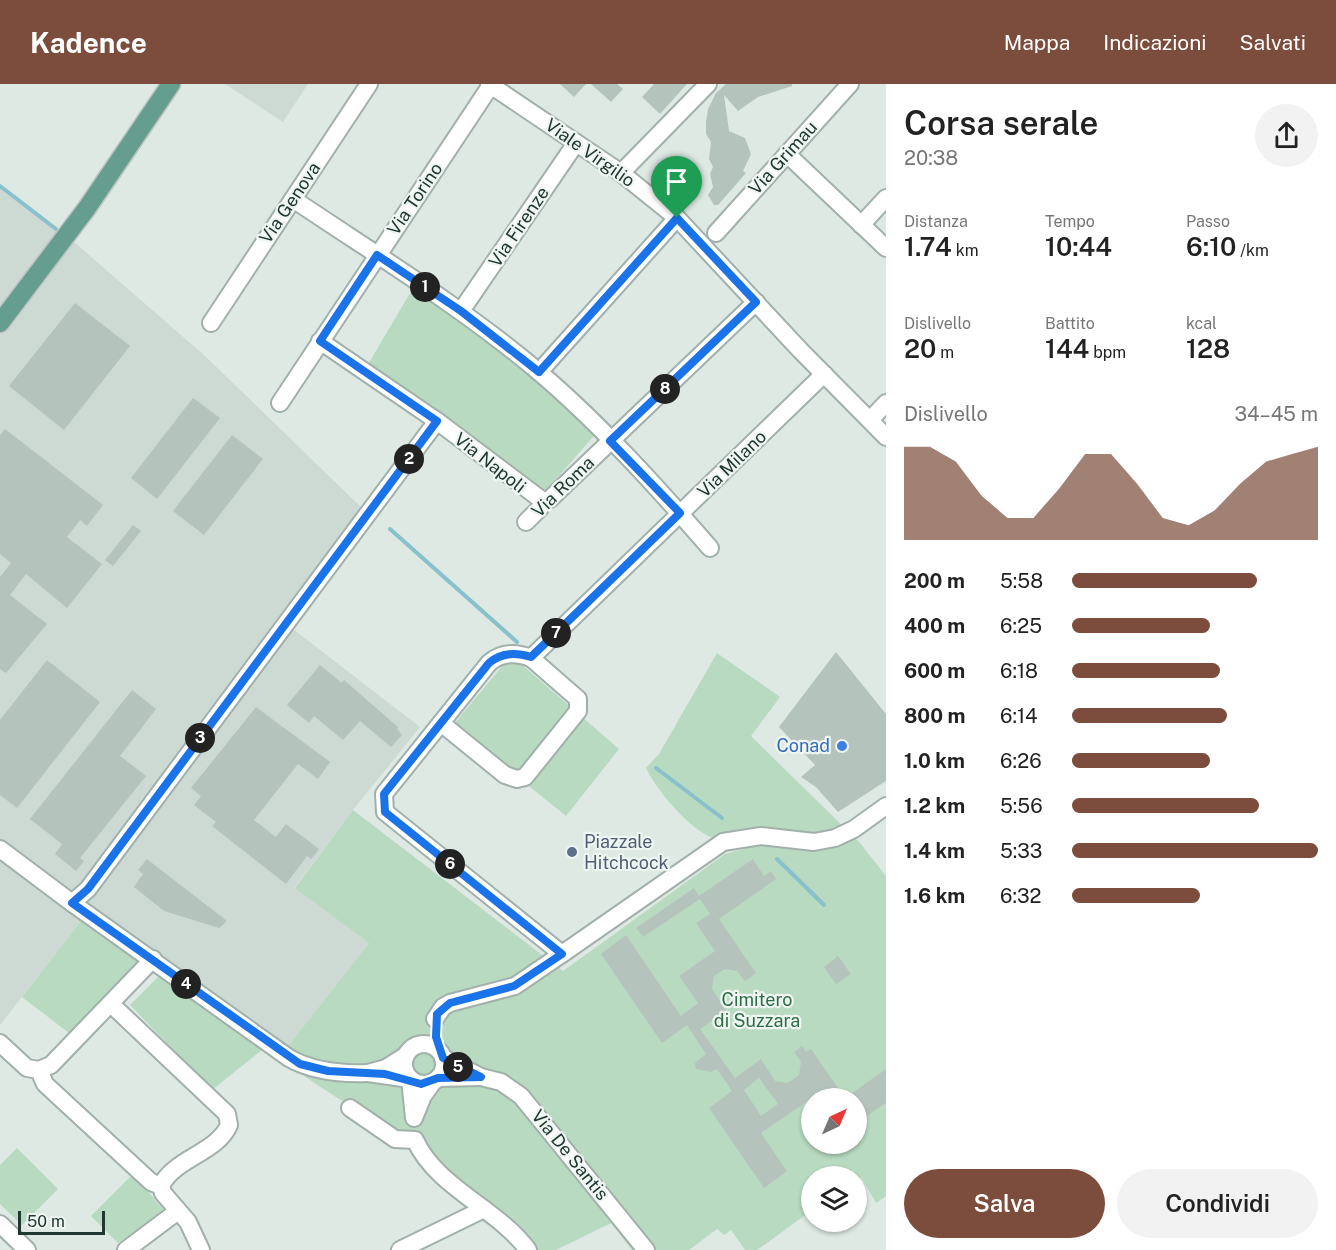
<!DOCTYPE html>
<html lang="it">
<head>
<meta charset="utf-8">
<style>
	body { margin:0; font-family:"Public Sans",sans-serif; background:#f2f2f2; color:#222; height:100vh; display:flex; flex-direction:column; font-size:22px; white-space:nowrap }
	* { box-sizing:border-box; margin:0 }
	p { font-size:20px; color:#767676 }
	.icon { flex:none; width:33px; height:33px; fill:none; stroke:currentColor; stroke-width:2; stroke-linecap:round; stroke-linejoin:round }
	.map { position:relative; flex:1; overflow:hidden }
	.details { display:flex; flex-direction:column; background:#fff; width:450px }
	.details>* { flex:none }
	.needle { width:39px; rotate:44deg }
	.controls { position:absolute; left:801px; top:1004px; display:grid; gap:12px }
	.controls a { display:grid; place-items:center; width:66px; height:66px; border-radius:50%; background:#fff; box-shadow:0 2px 4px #0004; font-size:30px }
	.scale { position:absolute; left:18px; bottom:15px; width:87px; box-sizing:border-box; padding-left:6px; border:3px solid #213832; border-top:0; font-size:16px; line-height:21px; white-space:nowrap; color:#213832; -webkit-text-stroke:4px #eff6f2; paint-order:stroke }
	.pin { position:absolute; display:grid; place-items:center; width:51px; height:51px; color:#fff; margin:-62px -26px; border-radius:50% 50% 50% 0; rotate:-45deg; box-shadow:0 0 6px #0007 }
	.pin .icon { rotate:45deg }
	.km { position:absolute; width:30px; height:30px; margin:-15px; border-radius:50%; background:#222; color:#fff; font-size:16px; line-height:30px; text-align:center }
	.round { display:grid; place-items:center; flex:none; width:63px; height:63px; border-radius:32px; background:#f2f2f2 }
	.headline { display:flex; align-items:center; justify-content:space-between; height:102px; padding:0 18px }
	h1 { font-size:33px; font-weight:600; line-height:45px }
	.metrics { display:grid; grid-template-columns:repeat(3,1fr); gap:9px; height:102px; padding:6px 18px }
	.metrics div { display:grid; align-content:center }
	.metrics b { font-size:26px; font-weight:600 }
	.metrics small { font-size:16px; font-weight:400 }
	.metrics p { font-size:16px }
	.chart { height:168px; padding:12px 18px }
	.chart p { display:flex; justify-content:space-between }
	.chart svg { width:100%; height:108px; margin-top:6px; fill:#7c4c3c; opacity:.7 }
	.primary-button { display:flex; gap:12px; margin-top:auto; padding:12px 18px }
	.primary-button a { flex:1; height:69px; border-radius:36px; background:#7c4c3c; color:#fff; font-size:24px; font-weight:600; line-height:69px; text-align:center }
	.primary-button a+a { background:#f2f2f2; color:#222 }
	ul { padding:0 18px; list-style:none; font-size:20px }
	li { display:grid; grid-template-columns:96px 72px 1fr; align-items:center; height:45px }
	li i { height:15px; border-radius:8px; background:#7c4c3c }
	header { display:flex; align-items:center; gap:36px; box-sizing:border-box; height:84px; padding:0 30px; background:#7c4c3c; color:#fff }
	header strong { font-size:28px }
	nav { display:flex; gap:33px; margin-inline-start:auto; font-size:21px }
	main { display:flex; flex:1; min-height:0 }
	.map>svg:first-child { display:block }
</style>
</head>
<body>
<header>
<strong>Kadence</strong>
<nav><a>Mappa</a><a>Indicazioni</a><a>Salvati</a></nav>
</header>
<main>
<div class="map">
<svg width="886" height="1166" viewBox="0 0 886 1166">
	<rect width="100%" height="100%" fill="#dee9e4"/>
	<g fill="#cdd9d3">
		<path d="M 225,0 L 308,0 L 283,38 Z"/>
		<path d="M 0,104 L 66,151 L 204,271 L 363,425 L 280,535 L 420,643 L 353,726 L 295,803 L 369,859 L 278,975 L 85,832 L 0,941 Z"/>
	</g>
	<g fill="#b8dac1" fill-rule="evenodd">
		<path d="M 413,204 L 536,290 L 599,346 L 543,410 L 367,282 Z"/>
		<path d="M 717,569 L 780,613 L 751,652 L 860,759 L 886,792 L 886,1112 L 876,1119 L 861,1093 L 857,1096 L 856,1092 L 812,1092 L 811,1127 L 757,1166 L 745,1166 L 731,1146 L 724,1151 L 717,1145 L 689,1166 L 632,1166 L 611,1139 L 556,1166 L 538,1166 L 513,1136 L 458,1093 L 278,975 L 369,859 L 295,804 L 353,726 L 563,887 L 725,770 L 759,761 C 745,757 728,759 713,754 C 689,745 657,707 646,684 L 659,670 ZM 812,1014 L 856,1014 L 856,1059 L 812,1059 Z"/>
		<path d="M 504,580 L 521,580 L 619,665 L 566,732 L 453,641 Z"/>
		<path d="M 85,832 L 143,877 L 69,949 L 22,913 Z"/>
		<path d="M 162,889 L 263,965 L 212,1006 L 130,921 Z"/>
		<path d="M 17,1064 L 58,1105 L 22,1141 L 0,1120 L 0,1081 Z"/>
		<path d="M 133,1090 L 164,1126 L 118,1159 L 91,1132 Z"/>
	</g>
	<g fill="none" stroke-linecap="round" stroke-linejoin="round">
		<g stroke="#88c1cc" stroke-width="4">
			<path d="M 0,102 L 56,145"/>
			<path d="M 390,445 L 517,558"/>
			<path d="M 656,684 L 722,734"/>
			<path d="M 777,775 L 824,821"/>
		</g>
	</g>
	<g fill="#b4c4bd" fill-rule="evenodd">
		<path d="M 560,0 L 586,0 L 574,13 Z"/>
		<path d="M 591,0 L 617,0 L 623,5 L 611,18 Z"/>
		<path d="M 654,0 L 687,0 L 660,30 L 642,13 Z"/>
		<path d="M 726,0 L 792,0 L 792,2 L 758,13 L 738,27 L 724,11 L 729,47 L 745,54 L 751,70 L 743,87 L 746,89 L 718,121 L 714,121 L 708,111 L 713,103 L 710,90 L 713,83 L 709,75 L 711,58 L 706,50 L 706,38 L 708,25 L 716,9 Z"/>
		<path d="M 75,219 L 130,262 L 64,346 L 9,302 Z"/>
		<path d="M 193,314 L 220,334 L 157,415 L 131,394 Z"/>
		<path d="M 5,345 L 103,421 L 87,442 L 80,436 L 67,453 L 102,480 L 67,524 L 26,490 L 10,511 L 47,540 L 6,589 L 0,585 L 0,493 L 11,479 L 0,470 L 0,351 Z"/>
		<path d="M 232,351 L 263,375 L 204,451 L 173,427 Z"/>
		<path d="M 133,441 L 141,447 L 113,482 L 105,476 Z"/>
		<path d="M 836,568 L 886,630 L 886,697 L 838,728 L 816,703 L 801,693 L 815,681 L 779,643 Z"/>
		<path d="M 47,576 L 100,618 L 17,724 L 0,711 L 0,636 Z"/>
		<path d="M 320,581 L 342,599 L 344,596 L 398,643 L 397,645 L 402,651 L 391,663 L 360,637 L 343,656 L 314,632 L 309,639 L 287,621 Z"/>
		<path d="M 132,606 L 156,625 L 120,672 L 146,692 L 80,774 L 84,777 L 76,787 L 55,770 L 62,760 L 30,735 Z"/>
		<path d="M 256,623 L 330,678 L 318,695 L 298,680 L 254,736 L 276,753 L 286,740 L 319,765 L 311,775 L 307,772 L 286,800 L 212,742 L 216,738 L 194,721 L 201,712 L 191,704 Z"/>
		<path d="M 147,775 L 152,779 L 227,837 L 219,844 L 164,827 L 134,803 L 143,790 L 138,786 Z"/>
		<path d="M 753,775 L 764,792 L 771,787 L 776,795 L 719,835 L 756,889 L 745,897 L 737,887 L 725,885 L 714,892 L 712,905 L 726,927 L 700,945 L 735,994 L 761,975 L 775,997 L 788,999 L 799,991 L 801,978 L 794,968 L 802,962 L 806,968 L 811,965 L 845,1014 L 886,985 L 886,1019 L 856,1039 L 856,1014 L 812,1014 L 761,1049 L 787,1087 L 764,1104 L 709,1024 L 732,1007 L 717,985 L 711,988 L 696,985 L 695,979 L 706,970 L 687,941 L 662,959 L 601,870 L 626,851 L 681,932 L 698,919 L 679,892 L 715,867 L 696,839 L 710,830 L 700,815 L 643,853 L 636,844 L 694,804 L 699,812 ZM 759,994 L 778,1020 L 761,1032 L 744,1006 Z"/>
		<path d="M 838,872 L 851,890 L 836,900 L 824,883 Z"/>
	</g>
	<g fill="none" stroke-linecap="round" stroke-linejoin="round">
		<g stroke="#a2b0ab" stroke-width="20">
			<g id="minor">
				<path d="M 489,0 L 621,89 L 677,134 L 800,266 L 886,353"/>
				<path d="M 787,70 L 886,164"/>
				<path d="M 621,89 L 708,0"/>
				<path d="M 293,115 C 376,171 462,223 539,288 C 600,340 657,403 710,464"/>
				<path d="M 861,141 L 886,114"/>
				<path d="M 716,149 L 850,0"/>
				<path d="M 461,227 L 576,59"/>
				<path d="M 211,239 L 369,0"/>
				<path d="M 320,257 L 437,337 L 543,417"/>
				<path d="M 539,288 L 677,134"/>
				<path d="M 280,319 L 491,1"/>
				<path d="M 870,336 L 886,319"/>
				<path d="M 526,438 L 540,424 L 543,417 L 550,415 L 756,218"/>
				<path d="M 441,639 L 505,691 L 517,695 L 525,693 L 578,627 L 578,615 L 531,574"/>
				<path d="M 0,765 L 72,819 L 289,974 C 312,987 342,990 368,989"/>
				<path d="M 72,819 L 88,805 L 437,337"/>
				<path d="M 562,870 L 723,758 L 761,752 L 814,758 L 835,754 L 854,745 L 886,722"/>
				<path d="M 112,921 L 227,1030 L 229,1041 C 217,1069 173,1075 161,1102"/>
				<path d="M 435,935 L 443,923 L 450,919 L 515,902 L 562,870 L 385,728 L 384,710 L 489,579 C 502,568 516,568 531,574 L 824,290"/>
				<path d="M 0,959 L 27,984 L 39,986 L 45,1000 L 151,1098 L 161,1102 L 163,1109 L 188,1138 L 201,1166"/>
				<circle cx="424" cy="980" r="20"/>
				<path d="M 405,972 L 386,984 L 368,989 L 410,995 L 414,1034 L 423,1012 L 433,998"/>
				<path d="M 39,986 L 51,981 L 153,875"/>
				<path d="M 481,993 L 501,998 L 521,1012 L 646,1166"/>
				<path d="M 438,994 L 481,993 L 443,974"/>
				<path d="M 350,1024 L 395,1055 L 415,1056 C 437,1104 497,1124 528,1166"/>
				<path d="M 0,1140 L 27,1166"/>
				<path d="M 126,1166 L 178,1127"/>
				<path d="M 400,1166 L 484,1125"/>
			</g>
		</g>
		<g stroke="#bcc3c2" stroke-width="21">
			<path id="major" d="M 0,239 L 87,124 L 171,0"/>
		</g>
		<use href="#minor" stroke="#fff" stroke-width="16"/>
		<use href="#major" stroke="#659d8f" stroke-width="18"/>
	</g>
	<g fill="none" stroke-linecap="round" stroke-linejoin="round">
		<g stroke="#fff" stroke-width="12">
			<path id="route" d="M 677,134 L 756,218 L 610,357 L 680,429 L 531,573 C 516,568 502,568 489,579 L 384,710 L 385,728 L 562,870 L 514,902 L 450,919 L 437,930 L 436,953 L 443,974 L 481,993 L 438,994 L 421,1000 L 385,990 L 328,987 L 300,980 L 72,819 L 88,805 L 437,337 L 320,257 L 377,171 L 461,227 L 539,288 Z"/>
		</g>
		<use href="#route" stroke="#1a73e8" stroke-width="8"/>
	</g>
	<circle fill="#3f7fe0" stroke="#eff6f2" stroke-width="2" cx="842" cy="662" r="6"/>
	<circle fill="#5c6f8a" stroke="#eff6f2" stroke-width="2" cx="572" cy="768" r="6"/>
	<g text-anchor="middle" stroke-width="4.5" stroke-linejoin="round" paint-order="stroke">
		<g font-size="18" fill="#213832" stroke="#eff6f2">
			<text transform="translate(590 69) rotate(35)" y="6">Viale Virgilio</text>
			<text transform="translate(783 74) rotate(-48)" y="6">Via Grimau</text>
			<text transform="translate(415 115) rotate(-56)" y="6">Via Torino</text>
			<text transform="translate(290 119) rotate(-56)" y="6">Via Genova</text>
			<text transform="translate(519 143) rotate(-56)" y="6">Via Firenze</text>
			<text transform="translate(490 379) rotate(38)" y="6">Via Napoli</text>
			<text transform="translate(732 380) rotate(-44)" y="6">Via Milano</text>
			<text transform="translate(563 403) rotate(-44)" y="6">Via Roma</text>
			<text transform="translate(570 1071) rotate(51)" y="6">Via De Santis</text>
		</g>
		<g font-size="18" fill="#366cbe" stroke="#eff6f2" text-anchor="end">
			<text x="830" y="668">Conad</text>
		</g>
		<g font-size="18" fill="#4e5e75" stroke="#eff6f2" text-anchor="start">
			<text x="584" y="764">Piazzale<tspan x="584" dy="21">Hitchcock</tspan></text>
		</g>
		<g font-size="18" fill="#2d6d46" stroke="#eff6f2">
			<text x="757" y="922">Cimitero<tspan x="757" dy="21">di Suzzara</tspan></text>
		</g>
	</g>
</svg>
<div class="controls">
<a><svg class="needle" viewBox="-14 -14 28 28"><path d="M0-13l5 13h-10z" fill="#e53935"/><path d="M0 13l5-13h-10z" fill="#767676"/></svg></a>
<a><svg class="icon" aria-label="layers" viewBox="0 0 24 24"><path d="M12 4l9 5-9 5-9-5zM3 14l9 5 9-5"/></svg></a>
</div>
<div class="scale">50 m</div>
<div class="pin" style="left:677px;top:134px;background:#1e9e55"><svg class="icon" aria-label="arrive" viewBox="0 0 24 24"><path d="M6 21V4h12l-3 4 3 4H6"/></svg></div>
<b class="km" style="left:425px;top:203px">1</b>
<b class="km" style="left:409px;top:375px">2</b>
<b class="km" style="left:200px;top:654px">3</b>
<b class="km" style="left:186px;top:900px">4</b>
<b class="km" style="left:458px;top:983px">5</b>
<b class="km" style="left:450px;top:780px">6</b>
<b class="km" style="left:556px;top:549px">7</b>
<b class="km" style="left:665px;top:305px">8</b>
</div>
<section class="details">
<div class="headline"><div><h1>Corsa serale</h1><p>20:38</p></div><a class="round"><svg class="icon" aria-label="share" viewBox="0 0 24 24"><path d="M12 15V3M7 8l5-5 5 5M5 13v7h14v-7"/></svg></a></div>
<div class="metrics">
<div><p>Distanza</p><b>1.74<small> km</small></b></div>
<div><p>Tempo</p><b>10:44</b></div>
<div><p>Passo</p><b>6:10<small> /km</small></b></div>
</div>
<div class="metrics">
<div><p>Dislivello</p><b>20<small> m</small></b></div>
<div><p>Battito</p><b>144<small> bpm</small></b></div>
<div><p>kcal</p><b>128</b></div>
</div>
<div class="chart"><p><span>Dislivello</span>34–45 m</p>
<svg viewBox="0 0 160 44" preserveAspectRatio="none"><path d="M0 44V6L10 6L20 12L30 26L40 35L50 35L60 23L70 9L80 9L90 21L100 35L110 38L120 32L130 21L140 12L150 9L160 6V44z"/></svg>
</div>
<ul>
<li><b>200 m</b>5:58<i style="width:75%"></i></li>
<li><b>400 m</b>6:25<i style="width:56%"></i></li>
<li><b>600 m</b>6:18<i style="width:60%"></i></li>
<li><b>800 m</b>6:14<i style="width:63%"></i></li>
<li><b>1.0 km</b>6:26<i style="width:56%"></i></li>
<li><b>1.2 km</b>5:56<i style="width:76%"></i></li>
<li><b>1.4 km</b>5:33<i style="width:100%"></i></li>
<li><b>1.6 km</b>6:32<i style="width:52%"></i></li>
</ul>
<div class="primary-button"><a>Salva</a><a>Condividi</a></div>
</section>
</main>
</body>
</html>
